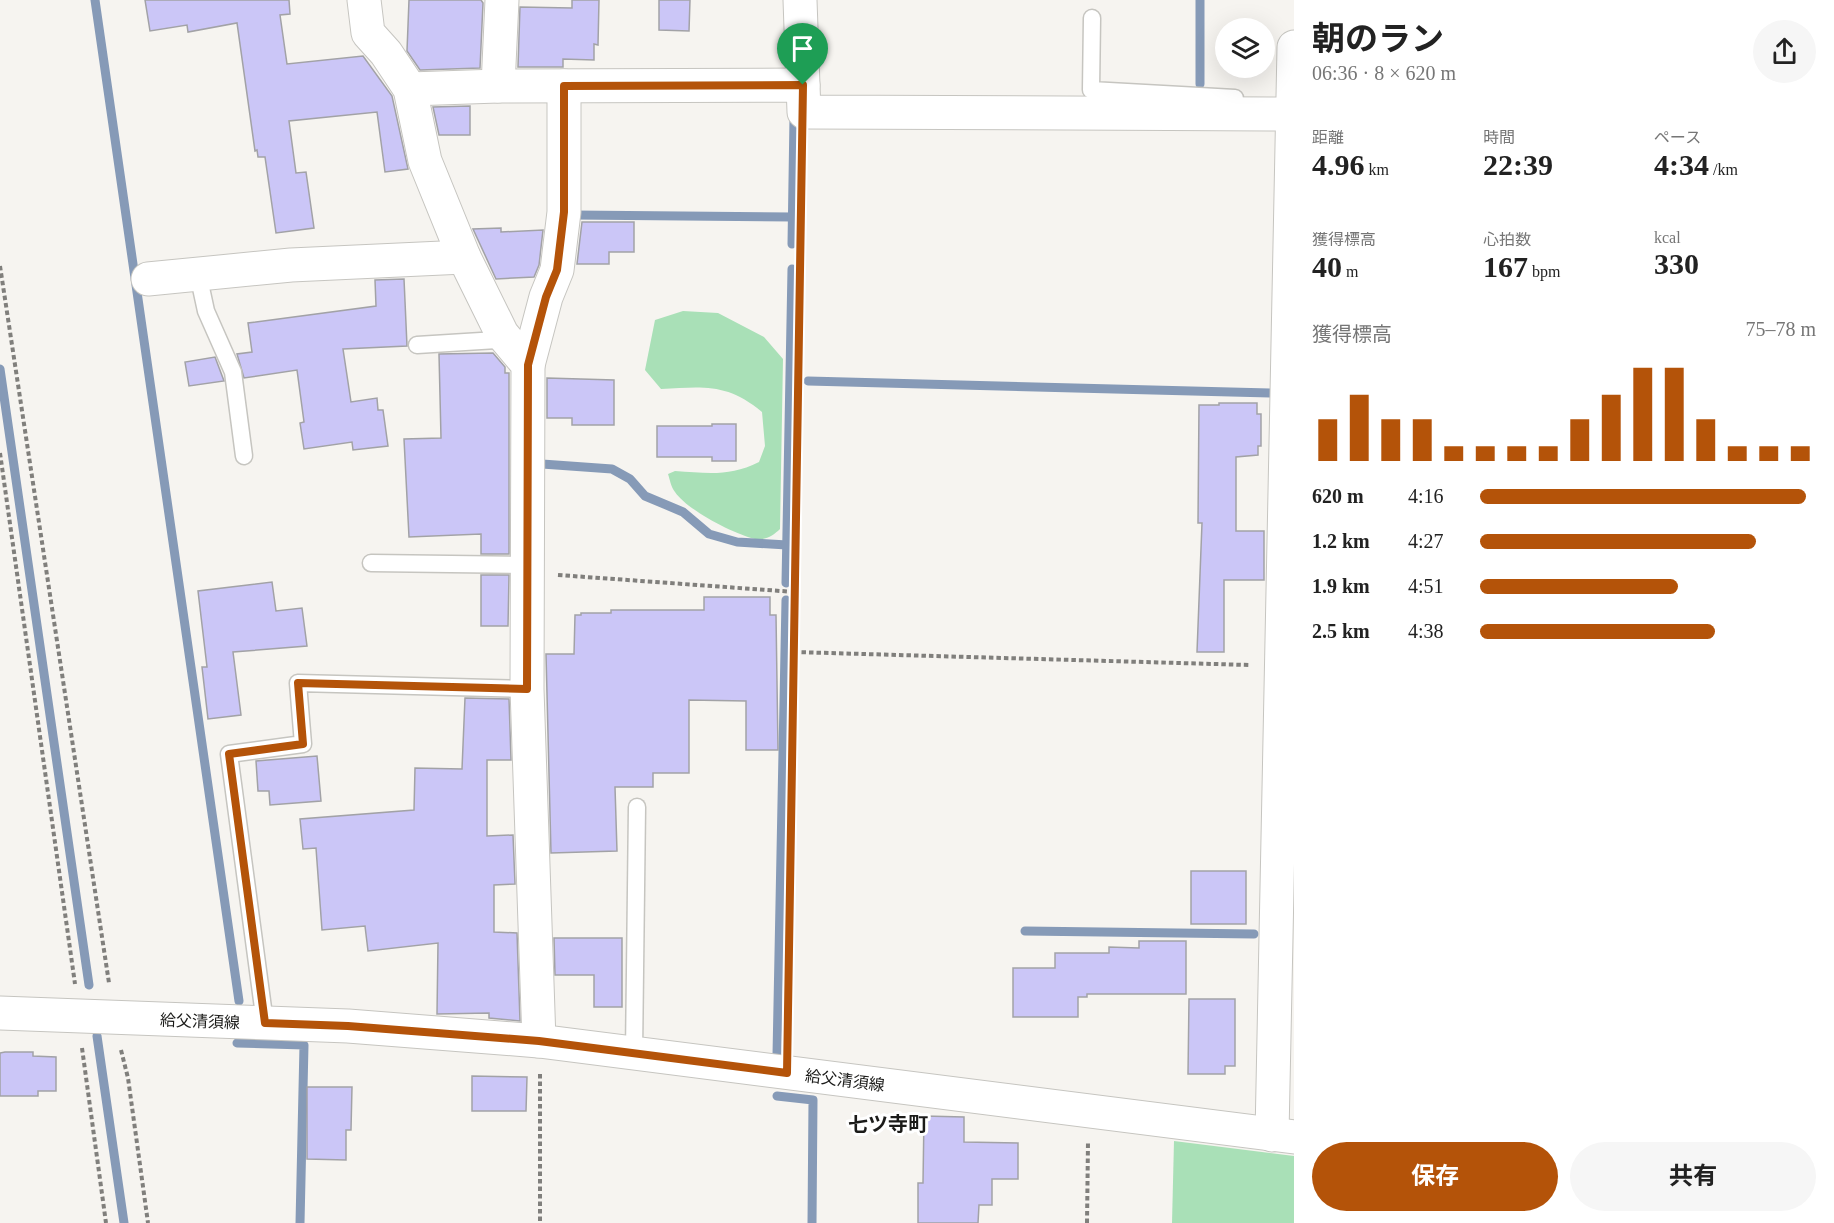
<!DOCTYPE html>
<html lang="ja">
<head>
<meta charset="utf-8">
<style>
	body { margin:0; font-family:"Times New Roman","Noto Sans JP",serif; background:#f6f6f6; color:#222; height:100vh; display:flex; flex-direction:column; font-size:22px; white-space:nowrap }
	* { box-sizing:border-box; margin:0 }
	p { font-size:20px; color:#767676 }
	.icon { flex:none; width:33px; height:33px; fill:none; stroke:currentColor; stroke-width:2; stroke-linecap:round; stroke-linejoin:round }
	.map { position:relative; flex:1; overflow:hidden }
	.drawer { display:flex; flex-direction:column; background:#fff; width:540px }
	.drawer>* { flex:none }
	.controls { position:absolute; left:1215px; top:18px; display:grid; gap:12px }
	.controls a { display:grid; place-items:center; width:60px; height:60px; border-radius:50%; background:#fff; box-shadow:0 6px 24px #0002; font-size:30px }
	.pin { position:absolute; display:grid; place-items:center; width:51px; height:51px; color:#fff; margin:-62px -26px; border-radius:50% 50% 50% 0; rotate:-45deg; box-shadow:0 0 6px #0007 }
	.pin .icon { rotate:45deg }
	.round { display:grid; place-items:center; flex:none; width:63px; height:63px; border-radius:32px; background:#f6f6f6 }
	.summary { display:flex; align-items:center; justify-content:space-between; height:102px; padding:0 18px }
	h1 { font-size:33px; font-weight:700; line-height:45px }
	.figures { display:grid; grid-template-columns:repeat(3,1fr); gap:9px; height:102px; padding:6px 18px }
	.figures div { display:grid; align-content:center }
	.figures b { font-size:30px; font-weight:700 }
	.figures small { font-size:16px; font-weight:400 }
	.figures p { font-size:16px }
	.chart { height:168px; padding:12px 18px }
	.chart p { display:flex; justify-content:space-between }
	.chart svg { width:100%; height:108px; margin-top:6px; stroke:#b45309; stroke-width:6 }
	.button { display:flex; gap:12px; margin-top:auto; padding:12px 18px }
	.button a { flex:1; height:69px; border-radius:36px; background:#b45309; color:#fff; font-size:24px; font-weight:700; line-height:69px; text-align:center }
	.button a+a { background:#f6f6f6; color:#222 }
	ul { padding:0 18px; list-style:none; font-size:20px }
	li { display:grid; grid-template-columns:96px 72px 1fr; align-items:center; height:45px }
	li i { height:15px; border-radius:8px; background:#b45309 }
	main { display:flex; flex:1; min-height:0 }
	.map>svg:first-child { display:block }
</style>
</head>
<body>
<main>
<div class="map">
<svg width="1294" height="1223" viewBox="0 0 1294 1223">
	<rect width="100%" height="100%" fill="#f6f4f0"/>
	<g fill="#a9e0b7">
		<path d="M 683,311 L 718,313 L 764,337 L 783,359 L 780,529 C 774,535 765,541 755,539 C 734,534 687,510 675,492 C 671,487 670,480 668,474 L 675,471 C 707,473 729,477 759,462 L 765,446 L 762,412 C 727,383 704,387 661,389 L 645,370 L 655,320 Z"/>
		<path d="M 1174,1141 L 1294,1156 L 1294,1223 L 1172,1223 Z"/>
	</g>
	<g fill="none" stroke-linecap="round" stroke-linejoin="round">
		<g stroke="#869ab7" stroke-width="9">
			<path d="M 95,0 L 239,1001"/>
			<path d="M 1200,84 L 1200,0"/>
			<path d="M 573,215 L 793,217"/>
			<path d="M 792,244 L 794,117"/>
			<path d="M 0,369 L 89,985"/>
			<path d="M 808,381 L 1270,393"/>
			<path d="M 542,464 L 612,469 L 630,479 L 645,496 L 683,512 L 709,534 L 737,542 L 787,545"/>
			<path d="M 786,583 L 792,269"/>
			<path d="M 1025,931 L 1254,934"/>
			<path d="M 97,1036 L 124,1223"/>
			<path d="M 237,1043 L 304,1045 L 300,1223"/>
			<path d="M 777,1055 L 786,600"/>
			<path d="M 777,1096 L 813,1100 L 812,1223"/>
		</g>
	</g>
	<g fill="#cbc6f7" stroke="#a2a2a6" stroke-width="1.5">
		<path d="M 145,0 L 289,0 L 290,14 L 280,15 L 287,64 L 363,56 L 392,96 L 408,169 L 385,172 L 377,112 L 289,121 L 296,173 L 306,172 L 314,228 L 276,233 L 265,157 L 258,157 L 257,150 L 255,151 L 237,23 L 188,32 L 187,25 L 150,31 Z"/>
		<path d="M 409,0 L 481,0 L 483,3 L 480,68 L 420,70 L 407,51 Z"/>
		<path d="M 572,0 L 599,0 L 598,45 L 594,44 L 594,60 L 563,59 L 563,67 L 518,67 L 520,7 L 572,8 Z"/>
		<path d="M 659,0 L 690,0 L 689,31 L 659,30 Z"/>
		<path d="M 470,106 L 470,135 L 439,135 L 433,107 Z"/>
		<path d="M 582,222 L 634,222 L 634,252 L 609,252 L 609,264 L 577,264 Z"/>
		<path d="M 501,228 L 501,232 L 543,230 L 539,265 L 534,277 L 496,279 L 473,229 Z"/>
		<path d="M 404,279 L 407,346 L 343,349 L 351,402 L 377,398 L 378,410 L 383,410 L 388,446 L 353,450 L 352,442 L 304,449 L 300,423 L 304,422 L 297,370 L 244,378 L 237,354 L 252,352 L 248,323 L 376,306 L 375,280 Z"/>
		<path d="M 493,353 L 505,367 L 505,373 L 509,373 L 509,554 L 481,554 L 481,534 L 409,537 L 404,439 L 441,438 L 439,354 Z"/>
		<path d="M 215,357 L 224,381 L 189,386 L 185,362 Z"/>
		<path d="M 547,378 L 614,380 L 614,425 L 572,425 L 572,418 L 547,418 Z"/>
		<path d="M 1219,403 L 1257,403 L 1257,414 L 1261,414 L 1261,446 L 1258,446 L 1258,455 L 1236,457 L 1236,531 L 1264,531 L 1264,580 L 1224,580 L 1224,652 L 1197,652 L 1202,523 L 1198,523 L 1199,405 L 1219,405 Z"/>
		<path d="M 712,424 L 736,424 L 736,461 L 712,461 L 712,457 L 657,457 L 657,426 L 712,426 Z"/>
		<path d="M 481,575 L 509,575 L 508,626 L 481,626 Z"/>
		<path d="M 272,582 L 276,611 L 302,608 L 307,646 L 233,652 L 241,715 L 208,719 L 202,667 L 207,667 L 198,591 Z"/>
		<path d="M 704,597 L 770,597 L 770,615 L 776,615 L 778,750 L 746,750 L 746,701 L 689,700 L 689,773 L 653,773 L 653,787 L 615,787 L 617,851 L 551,853 L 546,654 L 574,654 L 575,615 L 581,615 L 581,613 L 611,613 L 611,610 L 704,610 Z"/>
		<path d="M 465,698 L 509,699 L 511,760 L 487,760 L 487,836 L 513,835 L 515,884 L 494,885 L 494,932 L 517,933 L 520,1021 L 489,1018 L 489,1013 L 437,1014 L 438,943 L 368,951 L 365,926 L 322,930 L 316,848 L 303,849 L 300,819 L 414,810 L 415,768 L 462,769 Z"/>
		<path d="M 317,756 L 321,801 L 270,805 L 269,791 L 258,791 L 256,761 Z"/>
		<rect x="1191" y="871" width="55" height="53"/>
		<path d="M 554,938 L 622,938 L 622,1007 L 594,1007 L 594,975 L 555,975 Z"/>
		<path d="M 1139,941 L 1186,941 L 1186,994 L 1087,994 L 1087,997 L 1078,997 L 1078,1017 L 1013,1017 L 1013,968 L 1055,968 L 1055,953 L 1109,953 L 1109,947 L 1139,948 Z"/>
		<path d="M 1189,999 L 1235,999 L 1235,1066 L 1225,1066 L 1225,1074 L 1188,1074 Z"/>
		<path d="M 5,1052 L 33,1052 L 33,1056 L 56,1057 L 56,1091 L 38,1091 L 38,1096 L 0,1096 L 0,1053 Z"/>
		<path d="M 472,1076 L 527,1077 L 526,1111 L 472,1111 Z"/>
		<path d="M 307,1087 L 352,1087 L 351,1130 L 346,1130 L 346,1160 L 307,1159 Z"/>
		<path d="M 924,1116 L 964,1117 L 964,1142 L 1018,1143 L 1018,1179 L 992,1179 L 992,1205 L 979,1205 L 978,1223 L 918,1223 L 918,1183 L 923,1183 Z"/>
	</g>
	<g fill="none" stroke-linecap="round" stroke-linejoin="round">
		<g stroke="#c6c5c0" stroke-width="19">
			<g id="service">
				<path d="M 1092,18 L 1091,90 L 1235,98"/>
				<path d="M 198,274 L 206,311 L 233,372 L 244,456"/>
				<path d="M 417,345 L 497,340 L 502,334"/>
				<path d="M 371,563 L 527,565"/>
				<path d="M 265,1023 L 229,754 L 303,744 L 298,683 L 527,689"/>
				<path d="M 634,1053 L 637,807"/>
			</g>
		</g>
		<g stroke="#c6c5c0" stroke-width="35">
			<g id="minor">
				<path d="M 364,0 L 368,33 L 386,53 L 410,89 L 425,161 L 464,257 L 502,334 L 528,365 L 527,689 L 539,1041"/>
				<path d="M 800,0 L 803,85"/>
				<path d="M 498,86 L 502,0"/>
				<path d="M 410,89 L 498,86 L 803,85 L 804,112 L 1294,114"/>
				<path d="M 148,279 L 291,265 L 464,257"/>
				<path d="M 528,365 L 546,297 L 557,270 L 564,212 L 564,86"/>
			</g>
		</g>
		<g stroke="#c6c5c0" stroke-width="35">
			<path id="tertiary" d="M 1272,1135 L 1294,47"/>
		</g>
		<g stroke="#c6c5c0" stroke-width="35">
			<path id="secondary" d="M 0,1013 L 348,1026 L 539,1041 L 1294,1137"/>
		</g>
		<g stroke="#807f7c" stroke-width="4" stroke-dasharray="4.5 3" stroke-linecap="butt">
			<path d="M 0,266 L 109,983"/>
			<path d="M 0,453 L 75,984"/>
			<path d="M 558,575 L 795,592"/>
			<path d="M 794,652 L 1249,665"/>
			<path d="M 787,1041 L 803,143"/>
			<path d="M 82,1048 L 106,1223"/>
			<path d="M 121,1050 L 128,1078 L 148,1223"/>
			<path d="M 540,1074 L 540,1223"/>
			<path d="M 1087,1223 L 1088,1142"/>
		</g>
		<use href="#service" stroke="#fff" stroke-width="16"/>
		<use href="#minor" stroke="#fff" stroke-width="33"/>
		<use href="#tertiary" stroke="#fff" stroke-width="33"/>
		<use href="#secondary" stroke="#fff" stroke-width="33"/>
	</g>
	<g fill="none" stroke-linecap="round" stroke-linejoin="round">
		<g stroke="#fff" stroke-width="12">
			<path id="route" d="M 803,85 L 787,1073 L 539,1041 L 348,1026 L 265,1023 L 229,754 L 303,744 L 298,683 L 527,689 L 528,365 L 546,297 L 557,270 L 564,212 L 564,86 Z"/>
		</g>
		<use href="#route" stroke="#b45309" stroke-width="8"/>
	</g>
	<g text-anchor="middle" stroke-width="6" stroke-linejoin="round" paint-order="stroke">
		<g font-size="16" fill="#1b1b19" stroke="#fff">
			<text transform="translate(200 1021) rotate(2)" y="6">給父清須線</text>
			<text transform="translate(845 1080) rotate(7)" y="6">給父清須線</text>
		</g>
		<g font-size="20" font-weight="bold" fill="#1b1b19" stroke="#fff">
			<text x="888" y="1131">七ツ寺町</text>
		</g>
	</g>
</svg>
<div class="controls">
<a><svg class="icon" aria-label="layers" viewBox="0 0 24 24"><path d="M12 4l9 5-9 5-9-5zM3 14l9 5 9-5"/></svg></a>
</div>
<div class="pin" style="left:803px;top:85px;background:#1e9e55"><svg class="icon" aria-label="arrive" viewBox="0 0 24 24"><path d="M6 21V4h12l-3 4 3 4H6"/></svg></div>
</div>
<section class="drawer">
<div class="summary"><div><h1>朝のラン</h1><p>06:36 · 8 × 620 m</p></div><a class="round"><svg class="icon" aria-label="share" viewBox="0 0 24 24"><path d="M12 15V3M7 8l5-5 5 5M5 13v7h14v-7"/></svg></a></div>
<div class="figures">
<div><p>距離</p><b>4.96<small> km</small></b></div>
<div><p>時間</p><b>22:39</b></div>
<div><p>ペース</p><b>4:34<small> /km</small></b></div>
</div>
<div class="figures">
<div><p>獲得標高</p><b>40<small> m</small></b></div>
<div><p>心拍数</p><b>167<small> bpm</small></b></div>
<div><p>kcal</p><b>330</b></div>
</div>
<div class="chart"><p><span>獲得標高</span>75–78 m</p>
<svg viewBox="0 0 160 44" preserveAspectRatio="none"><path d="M5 44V27M15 44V17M25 44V27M35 44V27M45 44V38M55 44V38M65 44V38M75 44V38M85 44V27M95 44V17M105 44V6M115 44V6M125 44V27M135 44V38M145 44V38M155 44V38"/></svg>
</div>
<ul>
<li><b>620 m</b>4:16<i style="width:97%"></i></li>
<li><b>1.2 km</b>4:27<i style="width:82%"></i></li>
<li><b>1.9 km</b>4:51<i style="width:59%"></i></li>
<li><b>2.5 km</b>4:38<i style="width:70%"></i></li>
</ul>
<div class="button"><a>保存</a><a>共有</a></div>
</section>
</main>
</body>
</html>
